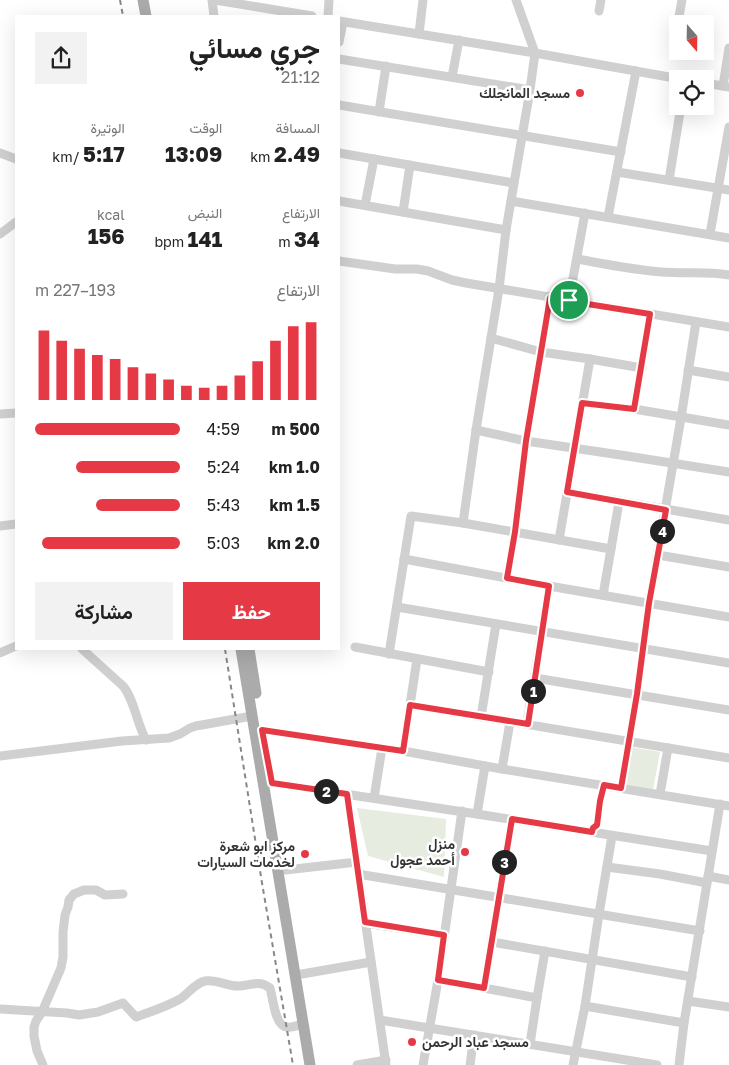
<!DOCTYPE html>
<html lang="ar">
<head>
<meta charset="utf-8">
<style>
	body { margin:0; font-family:"Golos Text",Vazirmatn,sans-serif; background:#f2f2f2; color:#222; direction:rtl; height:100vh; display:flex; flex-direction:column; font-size:19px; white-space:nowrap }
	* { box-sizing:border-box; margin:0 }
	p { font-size:16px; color:#767676 }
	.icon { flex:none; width:28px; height:28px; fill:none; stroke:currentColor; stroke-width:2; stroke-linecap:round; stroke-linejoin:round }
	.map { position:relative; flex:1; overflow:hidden; direction:ltr }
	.side { position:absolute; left:15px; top:15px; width:325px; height:635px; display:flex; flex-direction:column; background:#fff; border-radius:0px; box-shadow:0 5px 20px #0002; direction:rtl }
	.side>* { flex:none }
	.needle { width:32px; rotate:160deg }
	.fabs { position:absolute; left:669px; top:15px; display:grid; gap:10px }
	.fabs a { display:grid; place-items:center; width:45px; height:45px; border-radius:0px; background:#fff; box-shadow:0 5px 20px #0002; font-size:25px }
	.pin { position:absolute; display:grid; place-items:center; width:42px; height:42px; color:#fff; margin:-21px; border:2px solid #fff; border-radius:50%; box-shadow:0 1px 5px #0007 }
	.km { position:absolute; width:25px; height:25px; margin:-12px; border-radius:50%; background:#222; color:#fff; font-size:14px; line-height:25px; text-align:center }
	.round { display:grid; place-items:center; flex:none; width:52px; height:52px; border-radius:0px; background:#f2f2f2 }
	.summary { display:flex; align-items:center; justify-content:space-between; height:85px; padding:0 20px }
	h1 { font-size:28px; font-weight:700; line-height:38px }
	.stats { display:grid; grid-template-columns:repeat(3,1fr); gap:8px; height:85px; padding:5px 20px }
	.stats div { display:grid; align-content:center }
	.stats b { font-size:21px; font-weight:700 }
	.stats small { font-size:14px; font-weight:400 }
	.stats p { font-size:14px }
	.chart { height:140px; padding:10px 20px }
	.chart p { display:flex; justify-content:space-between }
	.chart svg { width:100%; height:90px; margin-top:5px; stroke:#e63946; stroke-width:6 }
	.cta { display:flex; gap:10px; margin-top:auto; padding:10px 20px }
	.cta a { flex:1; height:58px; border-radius:0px; background:#e63946; color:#fff; font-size:20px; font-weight:700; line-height:58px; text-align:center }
	.cta a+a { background:#f2f2f2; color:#222 }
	ul { padding:0 20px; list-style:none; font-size:16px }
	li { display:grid; grid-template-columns:80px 60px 1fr; align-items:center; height:38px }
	li i { height:12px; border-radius:6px; background:#e63946 }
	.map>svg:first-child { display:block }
</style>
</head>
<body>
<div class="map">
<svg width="729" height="1065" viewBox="0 0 729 1065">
	<rect width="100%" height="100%" fill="#fff"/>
	<g fill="#e6ecdf">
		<path d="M 631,747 L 660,752 L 653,790 L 624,785 Z"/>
		<path d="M 357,808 L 446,819 L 444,877 L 368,856 Z"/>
	</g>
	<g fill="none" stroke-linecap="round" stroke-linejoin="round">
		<g stroke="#d0d0d0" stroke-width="9">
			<path d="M 212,0 L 214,16"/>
			<path d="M 215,0 L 312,16"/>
			<path d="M 599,11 L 601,0"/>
			<path d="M 328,16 L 329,0"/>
			<path d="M 339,21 L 535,53 L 680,79"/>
			<path d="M 678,22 L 682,0"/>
			<path d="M 419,34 L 423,0"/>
			<path d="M 339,42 L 343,22"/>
			<path d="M 339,59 L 530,90"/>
			<path d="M 452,77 L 459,40"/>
			<path d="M 705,83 L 729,87"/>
			<path d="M 723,86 L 729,48"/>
			<path d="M 339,105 L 621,152"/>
			<path d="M 379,112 L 386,66"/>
			<path d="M 0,153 L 16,159"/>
			<path d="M 339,153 L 514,183"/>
			<path d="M 617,172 L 729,190"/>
			<path d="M 669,180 L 681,106"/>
			<path d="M 339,201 L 506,230"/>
			<path d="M 511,201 L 729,238"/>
			<path d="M 365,205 L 374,159"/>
			<path d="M 403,212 L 410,165"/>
			<path d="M 608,217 L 636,71"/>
			<path d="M 0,234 L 16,222"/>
			<path d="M 710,234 L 729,127"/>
			<path d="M 577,259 C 605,264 634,270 662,272 C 685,274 707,271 729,275"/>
			<path d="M 339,261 L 395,269 L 417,269 L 428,271 L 452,280 L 466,283 L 729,327"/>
			<path d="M 569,300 L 585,213"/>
			<path d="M 491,338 L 541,352 L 590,359 L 642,368"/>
			<path d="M 688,370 L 729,377"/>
			<path d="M 582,403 L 634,409 L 729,425"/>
			<path d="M 634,409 L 650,314"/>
			<path d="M 0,414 L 16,413"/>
			<path d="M 476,430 L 526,441 L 627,456 L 729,472"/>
			<path d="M 567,492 L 729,520"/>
			<path d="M 463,523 L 476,430 L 499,289 L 506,230 L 530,90 L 535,53 L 516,0"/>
			<path d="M 0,526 L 16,524"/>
			<path d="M 559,540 L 590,359"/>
			<path d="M 611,549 L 619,502"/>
			<path d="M 658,555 L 729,567"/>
			<path d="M 404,559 L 549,586 L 729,617"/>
			<path d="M 507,578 L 515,532 L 526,441 L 550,297"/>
			<path d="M 397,607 L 729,663"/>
			<path d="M 355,647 L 489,672"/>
			<path d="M 82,649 L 123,686 C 134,699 137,724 146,740"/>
			<path d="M 0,653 L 16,646"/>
			<path d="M 389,654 L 411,516 L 463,523 L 611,549 L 603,595"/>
			<path d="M 535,678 L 729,710"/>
			<path d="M 410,705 L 729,758"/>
			<path d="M 481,717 L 496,624"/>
			<path d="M 527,724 L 549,586"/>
			<path d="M 262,730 L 403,751 L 502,769 L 729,806"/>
			<path d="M 403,751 L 417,659"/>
			<path d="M 0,756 L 122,741 L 169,738 L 180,734 L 190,728 L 196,726 L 252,716"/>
			<path d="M 502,769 L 510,722"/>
			<path d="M 272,783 L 477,814 L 712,851"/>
			<path d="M 621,788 L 637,694 L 649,603 L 681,418 L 696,322"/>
			<path d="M 347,794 L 386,1065"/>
			<path d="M 660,794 L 668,748"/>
			<path d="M 374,798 L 382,748"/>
			<path d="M 477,814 L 485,766"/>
			<path d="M 592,832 L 593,828 L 597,825 L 600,801 L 604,785"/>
			<path d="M 607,867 L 660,874 L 707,883"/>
			<path d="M 285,870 L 357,862"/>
			<path d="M 358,874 L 700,931"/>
			<path d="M 708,876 L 729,880"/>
			<path d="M 365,923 L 444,935"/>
			<path d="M 492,942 L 692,977"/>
			<path d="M 302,974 L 371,962"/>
			<path d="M 438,980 L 484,988 L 512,819"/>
			<path d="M 484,988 L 537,998 L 545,951"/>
			<path d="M 688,1001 L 729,1007"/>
			<path d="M 585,1006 L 684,1023"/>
			<path d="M 0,1009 L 67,1013 L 79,1015 L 98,1012 L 123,1003 L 136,1017 C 150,1012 166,1007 180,999 C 188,994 195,983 205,981 C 217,979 228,987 240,986 C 252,985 259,980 270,988 C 273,998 275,1027 287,1027 C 292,1028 298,1025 303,1024"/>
			<path d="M 380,1020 L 657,1065"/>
			<path d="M 530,1044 L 537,998"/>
			<path d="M 43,1065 L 37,1051 L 34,1036 L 34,1027 L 36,1021 L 42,1012 L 61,968 L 63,957 L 63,932 L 65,915 L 68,907 L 69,900 L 74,894 L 84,890 L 96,890 L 105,895 L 123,894"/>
			<path d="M 357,1065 L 386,1060"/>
			<path d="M 423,1065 L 438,980 L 462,811"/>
			<path d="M 470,1065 L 474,1035"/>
			<path d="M 573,1065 L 585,1006 L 599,914 L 612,836"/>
			<path d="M 679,1065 L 684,1023 L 720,804"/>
		</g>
		<g stroke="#ababab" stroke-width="11">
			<path d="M 143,0 L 146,16"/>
			<path d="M 241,649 L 310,1065"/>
			<path d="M 249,649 L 256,693"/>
		</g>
		<g stroke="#888" stroke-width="2" stroke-dasharray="5 4" stroke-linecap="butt">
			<path d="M 120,0 L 123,16"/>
			<path d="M 225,649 L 262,883 L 293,1065"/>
		</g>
	</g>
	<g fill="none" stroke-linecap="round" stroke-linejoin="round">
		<g stroke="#fff" stroke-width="10">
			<path id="route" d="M 550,298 L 650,314 L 634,409 L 582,403 L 567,492 L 666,510 L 649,603 L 637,694 L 621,788 L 604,785 L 600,801 L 597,825 L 593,828 L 592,832 L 512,819 L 484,988 L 438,980 L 444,935 L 365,922 L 347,794 L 272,783 L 262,730 L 403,751 L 410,705 L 528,724 L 549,586 L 507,578 L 515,532 L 526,441 Z"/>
		</g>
		<use href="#route" stroke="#e63946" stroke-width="6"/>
	</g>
	<g fill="#e63946" stroke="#fff" stroke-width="2">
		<circle cx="580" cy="93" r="5"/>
		<circle cx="465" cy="852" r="5"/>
		<circle cx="305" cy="854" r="5"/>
		<circle cx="412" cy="1042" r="5"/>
	</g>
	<g text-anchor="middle" stroke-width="5" stroke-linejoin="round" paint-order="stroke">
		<g font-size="14" font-weight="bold" fill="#333" stroke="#fff" text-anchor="end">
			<text x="570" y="98">مسجد المانجلك</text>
			<text x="455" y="849">منزل<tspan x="455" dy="16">أحمد عجول</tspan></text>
			<text x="295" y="851">مركز ابو شعرة<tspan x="295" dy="16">لخدمات السيارات</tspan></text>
			<text x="422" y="1047" text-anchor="start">مسجد عباد الرحمن</text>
		</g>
	</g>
</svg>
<div class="fabs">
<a><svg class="needle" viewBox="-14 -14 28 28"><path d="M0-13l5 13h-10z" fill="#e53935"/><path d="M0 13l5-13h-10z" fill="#767676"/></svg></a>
<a><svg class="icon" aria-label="locate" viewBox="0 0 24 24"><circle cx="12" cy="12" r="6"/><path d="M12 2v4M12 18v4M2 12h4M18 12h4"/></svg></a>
</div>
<div class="pin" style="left:569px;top:300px;background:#1e9e55"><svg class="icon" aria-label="arrive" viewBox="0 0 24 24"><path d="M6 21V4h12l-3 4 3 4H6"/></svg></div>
<b class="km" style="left:533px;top:691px">1</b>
<b class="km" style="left:326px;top:791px">2</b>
<b class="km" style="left:504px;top:862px">3</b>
<b class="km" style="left:662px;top:531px">4</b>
<section class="side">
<div class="summary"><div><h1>جري مسائي</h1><p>21:12</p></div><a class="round"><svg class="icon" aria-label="share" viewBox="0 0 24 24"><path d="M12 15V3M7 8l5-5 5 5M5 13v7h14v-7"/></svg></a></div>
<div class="stats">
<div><p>المسافة</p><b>2.49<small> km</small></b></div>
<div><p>الوقت</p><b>13:09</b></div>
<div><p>الوتيرة</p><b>5:17<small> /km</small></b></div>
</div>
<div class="stats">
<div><p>الارتفاع</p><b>34<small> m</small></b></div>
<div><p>النبض</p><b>141<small> bpm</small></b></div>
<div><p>kcal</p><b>156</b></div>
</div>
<div class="chart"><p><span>الارتفاع</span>193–227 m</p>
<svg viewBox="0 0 160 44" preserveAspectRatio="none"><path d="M5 44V10M15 44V15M25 44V19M35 44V22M45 44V24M55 44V28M65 44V31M75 44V34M85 44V37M95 44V38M105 44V37M115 44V32M125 44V25M135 44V15M145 44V8M155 44V6"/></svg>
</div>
<ul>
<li><b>500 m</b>4:59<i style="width:100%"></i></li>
<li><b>1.0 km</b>5:24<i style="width:72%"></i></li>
<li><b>1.5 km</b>5:43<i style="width:58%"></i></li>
<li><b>2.0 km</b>5:03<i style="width:95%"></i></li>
</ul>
<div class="cta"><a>حفظ</a><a>مشاركة</a></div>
</section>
</div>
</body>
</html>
